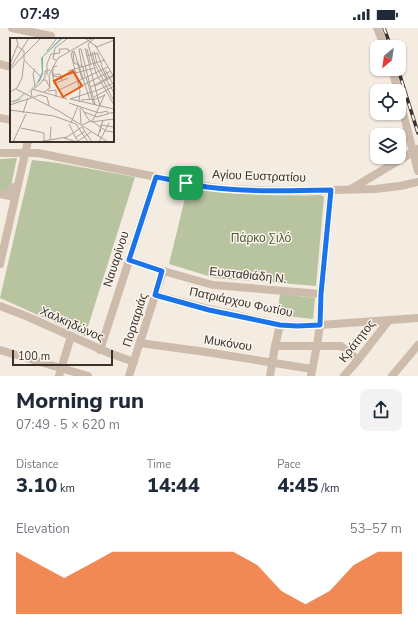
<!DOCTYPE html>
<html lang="en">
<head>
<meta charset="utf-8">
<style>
	body { margin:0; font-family:"Nunito Sans",sans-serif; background:#f2f2f3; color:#1f2937; height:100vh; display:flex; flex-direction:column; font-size:15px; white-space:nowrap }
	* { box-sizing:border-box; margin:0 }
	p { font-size:13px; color:#747a83 }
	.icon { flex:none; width:22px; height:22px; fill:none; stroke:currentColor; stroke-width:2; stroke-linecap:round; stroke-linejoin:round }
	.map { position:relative; height:348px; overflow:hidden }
	.sheet { display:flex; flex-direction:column; background:#fff; flex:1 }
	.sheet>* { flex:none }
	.needle { width:26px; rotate:209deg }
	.buttons { position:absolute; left:370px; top:12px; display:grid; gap:8px }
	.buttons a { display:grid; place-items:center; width:36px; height:36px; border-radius:8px; background:#fff; box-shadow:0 1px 3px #0004; font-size:20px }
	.scale { position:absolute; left:12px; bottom:10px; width:101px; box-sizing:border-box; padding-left:4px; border:2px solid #3b302b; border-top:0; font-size:11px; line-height:14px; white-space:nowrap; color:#3b302b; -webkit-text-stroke:3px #fbf5ee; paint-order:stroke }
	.pin { position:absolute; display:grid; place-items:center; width:34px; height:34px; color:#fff; margin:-17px; border-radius:8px; box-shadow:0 2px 6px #0006 }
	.round { display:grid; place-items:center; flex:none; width:42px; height:42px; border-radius:8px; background:#f2f2f3 }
	.headline { display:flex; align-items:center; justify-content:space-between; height:68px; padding:0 16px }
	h1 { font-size:22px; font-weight:800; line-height:30px }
	.metrics { display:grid; grid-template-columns:repeat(3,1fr); gap:6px; height:68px; padding:4px 16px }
	.metrics div { display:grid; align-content:center }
	.metrics b { font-size:20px; font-weight:800 }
	.metrics small { font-size:11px; font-weight:400 }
	.metrics p { font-size:11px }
	.chart { height:112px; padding:8px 16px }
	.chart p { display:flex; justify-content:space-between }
	.chart svg { width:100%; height:72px; margin-top:4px; fill:#ea580c; opacity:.7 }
	.status { display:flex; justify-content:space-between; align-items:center; height:28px; padding:0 20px; background:#fff; direction:ltr }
	.status svg { height:11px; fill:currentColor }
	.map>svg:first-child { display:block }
</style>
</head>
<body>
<div class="status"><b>07:49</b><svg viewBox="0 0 49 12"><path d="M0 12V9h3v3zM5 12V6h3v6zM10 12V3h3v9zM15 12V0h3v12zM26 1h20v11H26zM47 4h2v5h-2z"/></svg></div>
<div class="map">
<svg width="418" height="348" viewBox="0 0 418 348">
	<rect width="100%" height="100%" fill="#f4ebe1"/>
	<g fill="#b8c4a0">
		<path d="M 17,130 L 9,167 L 0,164 L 0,131 Z"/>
		<path d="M 32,132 L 58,135 L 135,149 L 85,308 L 0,270 Z"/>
		<path d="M 188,158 C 232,166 277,169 321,167 L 324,169 L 316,258 L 215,250 L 169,236 Z"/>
		<path d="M 280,266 L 315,270 L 313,291 L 277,287 Z"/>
	</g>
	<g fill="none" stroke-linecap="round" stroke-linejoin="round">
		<g stroke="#cdbbac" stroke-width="8">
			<path d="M 12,0 L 51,8"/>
			<path d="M 377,0 L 385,19"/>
			<path d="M 0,36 L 11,39"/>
			<path d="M 392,41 L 398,63"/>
			<path d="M 399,69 L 418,143"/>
			<path d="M 0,90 L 11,92"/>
			<path d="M 0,125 L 38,125 L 186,155 L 225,161 L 289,163 L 375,161 L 400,158 L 418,154"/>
			<path d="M 351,161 L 418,121"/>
			<path d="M 0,166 L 10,168 L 12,159"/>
			<path d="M 129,232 L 163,243 L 213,257 L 321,266"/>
			<path d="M 0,236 L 28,113"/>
			<path d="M 155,267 L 209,281 L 280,297 L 297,298 L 320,297 L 418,290"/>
			<path d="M 0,278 L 26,288 L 109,325 L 134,334"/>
			<path d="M 140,315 L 206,324 L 312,341"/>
			<path d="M 275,318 L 341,318 L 358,332"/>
			<path d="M 0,322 L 88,348"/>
			<path d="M 100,322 L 156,149"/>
			<path d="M 59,348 L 71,308"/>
			<path d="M 129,348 L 163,243"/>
			<path d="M 270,348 L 275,318 L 280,297"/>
			<path d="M 311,348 L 317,317 L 320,297 L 321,266 L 331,162"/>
			<path d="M 344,348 L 358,332 L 389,292"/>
			<path d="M 392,348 L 418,317"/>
		</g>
		<g stroke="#3b302b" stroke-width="3.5">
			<g id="rail">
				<path d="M 384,0 L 391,19"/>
				<path d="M 398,41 L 418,105"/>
			</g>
		</g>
		<use href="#rail" stroke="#fbf5ee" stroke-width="2" stroke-dasharray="6" stroke-linecap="butt"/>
	</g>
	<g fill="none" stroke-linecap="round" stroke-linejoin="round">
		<g stroke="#fff" stroke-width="8">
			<path id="route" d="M 156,149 C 173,152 190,156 207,159 C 248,164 290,163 331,162 L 321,266 L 320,297 L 297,298 L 280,297 L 209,282 L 155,267 L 162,243 L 129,232 Z"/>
		</g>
		<use href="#route" stroke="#1a73e8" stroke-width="5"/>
	</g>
	<g text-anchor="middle" stroke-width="3" stroke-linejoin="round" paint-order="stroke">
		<g font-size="12" fill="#3b302b" stroke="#fbf5ee">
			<text transform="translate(259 148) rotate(2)" y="4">Αγίου Ευστρατίου</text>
			<text transform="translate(116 231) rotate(-72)" y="4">Ναυαρίνου</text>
			<text transform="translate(248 247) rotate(6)" y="4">Ευσταθιάδη Ν.</text>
			<text transform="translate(241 274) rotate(12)" y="4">Πατριάρχου Φωτίου</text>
			<text transform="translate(135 292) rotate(-72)" y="4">Πορταριάς</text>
			<text transform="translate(72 296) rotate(24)" y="4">Χαλκηδώνος</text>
			<text transform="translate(357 313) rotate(-52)" y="4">Κράτητος</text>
			<text transform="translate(228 315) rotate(9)" y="4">Μυκόνου</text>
		</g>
		<g font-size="12" fill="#4a5a2e" stroke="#fbf5ee">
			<text x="261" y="214">Πάρκο Σιλό</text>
		</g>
	</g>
	<g transform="translate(10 10)">
		<rect width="104" height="104" fill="#f4ebe1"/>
		<path d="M 51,0 L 53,0 L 33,19 L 33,36 L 30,43 L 10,62 L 0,66 L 12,60 L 27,45 L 32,34 L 31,20 Z" fill="#7fb0b2"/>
		<path fill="none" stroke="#aaa098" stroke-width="1" d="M 75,0 L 87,9 L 104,2M 85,0 L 78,6 L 86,35 L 104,67M 85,7 L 104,39M 7,8 L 14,13 L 14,22 L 30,38M 75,10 L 90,68M 69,11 L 71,11 L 85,67M 69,11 L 72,29M 77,11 L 81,27M 37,13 L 47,0M 63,13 L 61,16 L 70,53 L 69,64M 63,13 L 64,25 L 73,29 L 75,39M 64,13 L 80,62M 84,13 L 87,25 L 104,55M 82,14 L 85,26M 50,15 L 49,11 L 58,11 L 59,14M 87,15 L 92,27M 13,18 L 31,0M 76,18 L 88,15M 46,22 L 43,21 L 45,10 L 58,0M 67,23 L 72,41M 0,26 L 8,6 L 6,0M 85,26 L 104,63M 91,27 L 97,40M 0,30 L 19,0M 25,31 L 23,36 L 25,49M 0,32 L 13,18M 95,32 L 103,46M 42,33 L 44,45 L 50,53M 58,33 L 95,22M 37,37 L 37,26 L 41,16 L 50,15M 39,37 L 48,20 L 83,0M 39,37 L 40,50M 43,37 L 50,36 L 52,42M 57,37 L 85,30M 43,38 L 49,39 L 65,34M 43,38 L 43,29 L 47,28M 76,39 L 84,67M 33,42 L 36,42 L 40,50 L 34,54M 104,45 L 88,52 L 60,61 L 104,71M 44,46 L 58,40M 85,48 L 104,38M 69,49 L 101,33M 81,49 L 103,37M 6,51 L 49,73 L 98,104M 22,51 L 57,61M 49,52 L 98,29M 38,53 L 46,52 L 46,59M 0,54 L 7,50 L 12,40 L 14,23M 22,59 L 21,53 L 31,45 L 35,39 L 35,33 L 40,32M 84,59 L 104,48M 71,62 L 86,61 L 95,57M 0,64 L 7,62 L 15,55M 59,65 L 89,75 L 97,73 L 98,76M 0,67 L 30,57 L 37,59 L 39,67M 71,69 L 80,84M 70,70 L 71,86M 0,72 L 44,78 L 66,86M 74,74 L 87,79 L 104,74M 13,75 L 18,60M 82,83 L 96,93 L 104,94M 81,84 L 104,81M 61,85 L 68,68M 59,86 L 68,104M 66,86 L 78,104M 72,87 L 83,82 L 95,56M 72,89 L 82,104M 11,90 L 34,95 L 34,103M 90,94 L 91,87 L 104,89M 88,98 L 93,82M 54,100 L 67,104M 65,100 L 75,93M 40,102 L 41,89M 3,104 L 16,76M 28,104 L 57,99 L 72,89M 67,104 L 81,94M 89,104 L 99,85"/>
		<path fill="#e8590c" fill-opacity="0.15" stroke="#e8590c" stroke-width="2" d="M 63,33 L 72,48 L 53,59 L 44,43 Z"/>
		<rect width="104" height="104" fill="none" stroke="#3b302b" stroke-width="2"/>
	</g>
</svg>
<div class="buttons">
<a><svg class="needle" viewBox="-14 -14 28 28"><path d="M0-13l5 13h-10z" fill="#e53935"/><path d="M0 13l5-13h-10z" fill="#747a83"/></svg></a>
<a><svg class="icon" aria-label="locate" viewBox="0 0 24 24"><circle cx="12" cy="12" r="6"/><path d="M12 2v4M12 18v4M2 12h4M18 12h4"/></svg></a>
<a><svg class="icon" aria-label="layers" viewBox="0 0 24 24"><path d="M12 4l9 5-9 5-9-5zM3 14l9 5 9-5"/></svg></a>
</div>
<div class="scale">100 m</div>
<div class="pin" style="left:186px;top:155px;background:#1e9e55"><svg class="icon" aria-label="arrive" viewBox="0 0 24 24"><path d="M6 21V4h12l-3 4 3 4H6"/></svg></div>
</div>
<section class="sheet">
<div class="headline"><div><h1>Morning run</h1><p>07:49 · 5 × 620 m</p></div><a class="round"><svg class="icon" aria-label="share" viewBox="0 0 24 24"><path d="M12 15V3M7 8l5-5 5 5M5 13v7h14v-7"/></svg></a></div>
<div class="metrics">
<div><p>Distance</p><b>3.10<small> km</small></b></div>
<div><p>Time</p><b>14:44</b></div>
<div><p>Pace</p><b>4:45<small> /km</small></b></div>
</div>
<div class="chart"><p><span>Elevation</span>53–57 m</p>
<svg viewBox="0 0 160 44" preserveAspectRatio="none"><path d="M0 44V6L10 14L20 22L30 14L40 6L50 6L60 6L70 6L80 6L90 6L100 14L110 30L120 38L130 30L140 14L150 6L160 6V44z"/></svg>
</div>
</section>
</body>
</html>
